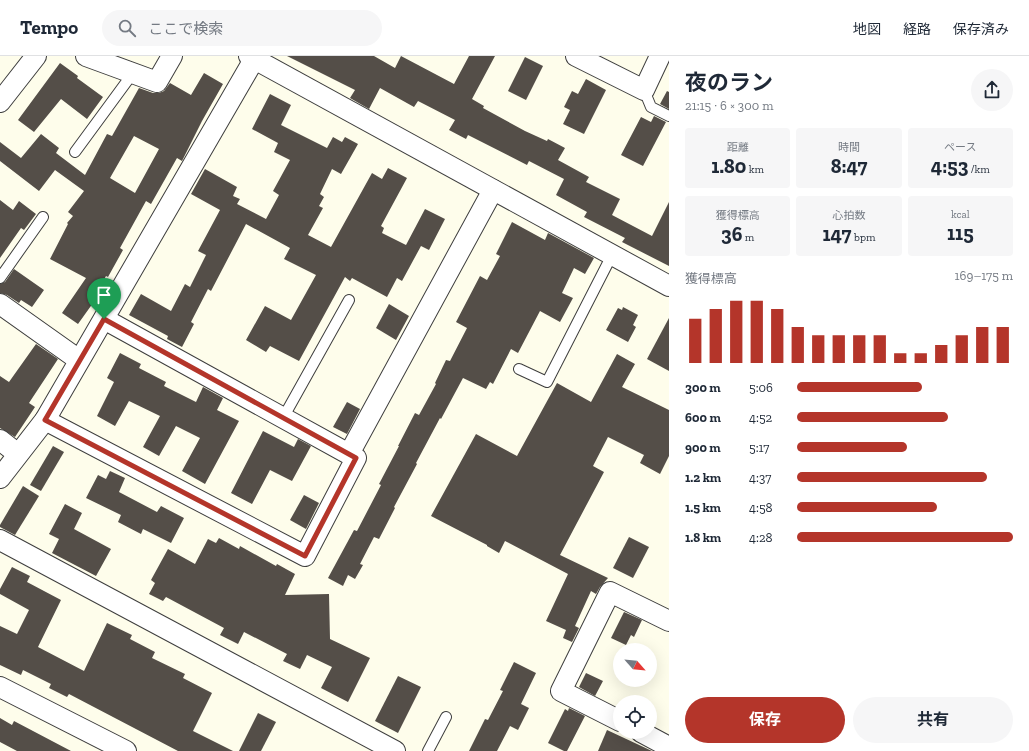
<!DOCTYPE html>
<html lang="ja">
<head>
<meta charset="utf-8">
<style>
	body { margin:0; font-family:"Zilla Slab","Noto Sans JP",serif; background:#f6f6f7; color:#1f2937; height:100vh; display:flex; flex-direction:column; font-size:15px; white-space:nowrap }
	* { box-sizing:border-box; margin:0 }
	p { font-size:13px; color:#747a83 }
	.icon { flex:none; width:22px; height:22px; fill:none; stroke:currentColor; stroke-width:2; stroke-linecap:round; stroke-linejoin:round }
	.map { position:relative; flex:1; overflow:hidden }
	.details { display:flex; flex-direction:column; background:#fff; width:360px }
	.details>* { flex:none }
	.needle { width:26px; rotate:117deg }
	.tools { position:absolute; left:613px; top:587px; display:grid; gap:8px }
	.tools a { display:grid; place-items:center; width:44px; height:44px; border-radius:50%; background:#fff; box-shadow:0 4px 16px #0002; font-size:20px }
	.pin { position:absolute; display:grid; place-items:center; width:34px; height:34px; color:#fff; margin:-41px -17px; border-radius:50% 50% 50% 0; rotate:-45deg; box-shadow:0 0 4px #0007 }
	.pin .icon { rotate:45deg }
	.round { display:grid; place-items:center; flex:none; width:42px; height:42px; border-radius:21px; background:#f6f6f7 }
	.summary { display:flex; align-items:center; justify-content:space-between; height:68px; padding:0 16px }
	h1 { font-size:22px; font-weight:700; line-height:30px }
	.metrics { display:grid; grid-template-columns:repeat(3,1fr); gap:6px; height:68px; padding:4px 16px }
	.metrics div { display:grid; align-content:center; border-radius:4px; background:#f6f6f7; text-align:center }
	.metrics b { font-size:20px; font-weight:700 }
	.metrics small { font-size:11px; font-weight:400 }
	.metrics p { font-size:11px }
	.chart { height:112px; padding:8px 16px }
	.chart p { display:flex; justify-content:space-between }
	.chart svg { width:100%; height:72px; margin-top:4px; stroke:#b4352a; stroke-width:6 }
	.button { display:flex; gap:8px; margin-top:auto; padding:8px 16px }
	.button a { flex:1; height:46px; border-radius:24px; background:#b4352a; color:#fff; font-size:16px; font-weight:700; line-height:46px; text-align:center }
	.button a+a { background:#f6f6f7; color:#1f2937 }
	ul { padding:0 16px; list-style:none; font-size:13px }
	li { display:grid; grid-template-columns:64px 48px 1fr; align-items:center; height:30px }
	li i { height:10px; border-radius:5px; background:#b4352a }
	header { display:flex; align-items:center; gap:24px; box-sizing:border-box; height:56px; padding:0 20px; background:#fff; border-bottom:1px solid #e0e1e3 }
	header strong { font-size:19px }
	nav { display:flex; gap:22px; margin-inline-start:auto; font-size:14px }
	.search { width:280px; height:36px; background:#f6f6f7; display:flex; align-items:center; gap:10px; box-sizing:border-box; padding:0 14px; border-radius:22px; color:#747a83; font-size:15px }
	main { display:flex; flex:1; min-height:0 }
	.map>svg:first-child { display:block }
</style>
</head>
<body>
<header>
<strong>Tempo</strong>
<div class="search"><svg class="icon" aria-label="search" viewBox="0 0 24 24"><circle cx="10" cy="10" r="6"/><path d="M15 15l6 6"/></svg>ここで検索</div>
<nav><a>地図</a><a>経路</a><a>保存済み</a></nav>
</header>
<main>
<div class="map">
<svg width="669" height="695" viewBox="0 0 669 695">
	<rect width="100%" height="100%" fill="#fefdeb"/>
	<g fill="#544e48" fill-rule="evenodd">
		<path d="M 287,0 L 374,0 L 395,12 L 401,0 L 454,28 L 469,0 L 495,0 L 472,43 L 484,50 L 483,52 L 525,75 L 547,85 L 548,83 L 565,92 L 558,104 L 589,121 L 586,126 L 620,143 L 612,159 L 652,180 L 669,146 L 669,210 L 622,186 L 625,182 L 584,161 L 587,156 L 556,139 L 564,123 L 529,105 L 527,109 L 468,79 L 466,83 L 449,74 L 455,64 L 418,45 L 414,51 L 380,32 L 369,53 L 350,42 L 355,34 Z"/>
		<path d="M 525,1 L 543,10 L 526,44 L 508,35 Z"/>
		<path d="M 60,7 L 78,20 L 77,22 L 103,41 L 87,63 L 61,43 L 34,76 L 18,64 Z"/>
		<path d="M 204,17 L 223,28 L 202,65 L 182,105 L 177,102 L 151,148 L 146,145 L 120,192 L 123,194 L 108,221 L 106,220 L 91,246 L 93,247 L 78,268 L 62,257 L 86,222 L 50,203 L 68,168 L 67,167 L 73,160 L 68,156 L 84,135 L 55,114 L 39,135 L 0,105 L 0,86 L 21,102 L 41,78 L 59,92 L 56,97 L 85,119 L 107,78 L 112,80 L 139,32 L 153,37 L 159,37 L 164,35 L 170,27 L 191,39 ZM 134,80 L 159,93 L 135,137 L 110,122 Z"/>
		<path d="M 586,23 L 606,34 L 584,78 L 563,68 L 570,54 L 564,51 L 572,35 L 578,38 Z"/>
		<path d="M 667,35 L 669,36 L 669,53 L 660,48 Z"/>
		<path d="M 270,38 L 291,49 L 281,69 L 327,92 L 333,81 L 342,86 L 345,81 L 358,88 L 341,118 L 332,113 L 320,138 L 324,141 L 319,150 L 323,152 L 308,179 L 331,191 L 372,117 L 382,123 L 388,112 L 407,122 L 381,170 L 384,172 L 382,177 L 406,189 L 425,153 L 445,163 L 429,194 L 421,190 L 402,225 L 397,222 L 387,241 L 352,222 L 350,225 L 345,221 L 299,305 L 270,290 L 266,296 L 246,284 L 265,250 L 291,264 L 316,219 L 284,203 L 290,192 L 246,168 L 211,235 L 208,233 L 191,266 L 194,268 L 182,291 L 167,283 L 168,280 L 129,259 L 141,238 L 171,255 L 185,228 L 190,231 L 206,199 L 198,195 L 220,154 L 191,138 L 205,113 L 237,131 L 233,140 L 240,143 L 237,148 L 266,163 L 279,139 L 273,135 L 290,104 L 274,96 L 278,87 L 252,73 Z"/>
		<path d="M 654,60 L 666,66 L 643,110 L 621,99 L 641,61 L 651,66 Z"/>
		<path d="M 0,144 L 13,154 L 19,145 L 36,158 L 24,174 L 21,172 L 0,202 Z"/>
		<path d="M 512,166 L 545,184 L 548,177 L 594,202 L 585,218 L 574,212 L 562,237 L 573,242 L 560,266 L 540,255 L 518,297 L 511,293 L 493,328 L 490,326 L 486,333 L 463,322 L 441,363 L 440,362 L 416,407 L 417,408 L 394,451 L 395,452 L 379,483 L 374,481 L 360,508 L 363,509 L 355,523 L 348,519 L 343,530 L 328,522 L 354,474 L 357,475 L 381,429 L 379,428 L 399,390 L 398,390 L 415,357 L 419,359 L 436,328 L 435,327 L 446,304 L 450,305 L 467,272 L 456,266 L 480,220 L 487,224 L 500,200 L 496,198 Z"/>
		<path d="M 14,213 L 44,234 L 32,251 L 21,244 L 19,247 L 7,239 L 0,237 L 0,228 L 5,226 Z"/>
		<path d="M 389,248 L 409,260 L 396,284 L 376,272 Z"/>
		<path d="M 623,251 L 638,259 L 633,269 L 636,271 L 628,286 L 606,274 L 618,252 L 622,254 Z"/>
		<path d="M 669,262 L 669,315 L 647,303 Z"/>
		<path d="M 36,288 L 58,303 L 29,347 L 35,351 L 15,381 L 0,372 L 0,320 L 9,326 Z"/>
		<path d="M 120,297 L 141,308 L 139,312 L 166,326 L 164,330 L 196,346 L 203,331 L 223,342 L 217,354 L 239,365 L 205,428 L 182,415 L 200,382 L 176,370 L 159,400 L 143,391 L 160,360 L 129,345 L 115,370 L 97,360 L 114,326 L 107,322 Z"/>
		<path d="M 617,298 L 635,308 L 622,331 L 669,354 L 669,400 L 660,418 L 640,407 L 644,399 L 608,381 L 593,410 L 604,416 L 560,499 L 608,522 L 600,531 L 596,538 L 591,535 L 575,570 L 579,572 L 572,586 L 563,582 L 566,574 L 546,565 L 568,518 L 505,485 L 499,497 L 487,490 L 487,489 L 431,460 L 476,378 L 517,400 L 557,327 L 591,346 Z"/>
		<path d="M 347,346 L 360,353 L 347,378 L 333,371 Z"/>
		<path d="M 263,375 L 294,391 L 298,383 L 311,390 L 292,425 L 270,414 L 252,448 L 231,437 Z"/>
		<path d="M 53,390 L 64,396 L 41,435 L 30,429 Z"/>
		<path d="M 110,415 L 125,422 L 119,436 L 157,456 L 161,450 L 184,462 L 171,487 L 143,473 L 141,478 L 118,466 L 121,459 L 86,442 L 98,419 L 106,423 Z"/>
		<path d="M 23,430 L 39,440 L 15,479 L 0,471 L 0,469 Z"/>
		<path d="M 304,439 L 319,447 L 306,473 L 290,464 Z"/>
		<path d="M 65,448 L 82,457 L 74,473 L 111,493 L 96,520 L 52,497 L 59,483 L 49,478 Z"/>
		<path d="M 629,481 L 649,491 L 633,522 L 613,512 Z"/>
		<path d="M 219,482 L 239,493 L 240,490 L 276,510 L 277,508 L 295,518 L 285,539 L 329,538 L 330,583 L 370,602 L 348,646 L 321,632 L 332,611 L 307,599 L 300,613 L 283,605 L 287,598 L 244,576 L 238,588 L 220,579 L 224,572 L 166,541 L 163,545 L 149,538 L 155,527 L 151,524 L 168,493 L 195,508 L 208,483 L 216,487 Z"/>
		<path d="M 12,511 L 30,520 L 27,526 L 61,544 L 38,591 L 84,615 L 107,567 L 132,579 L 130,583 L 155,596 L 152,602 L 185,618 L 183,622 L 212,637 L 193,675 L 233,695 L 178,695 L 69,638 L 67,641 L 49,632 L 51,628 L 23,614 L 21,619 L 0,609 L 0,570 L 17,578 L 29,554 L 0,538 L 0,533 Z"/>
		<path d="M 624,556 L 642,564 L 634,581 L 631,579 L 626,589 L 611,582 Z"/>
		<path d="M 514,606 L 536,617 L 521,648 L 529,652 L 518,674 L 510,670 L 497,695 L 469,695 L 485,663 L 488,664 L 503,635 L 500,634 Z"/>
		<path d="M 586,617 L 603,625 L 595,640 L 579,631 Z"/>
		<path d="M 398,620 L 421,631 L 398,677 L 375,665 Z"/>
		<path d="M 569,652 L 585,660 L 567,695 L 564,695 L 548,687 L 565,653 L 568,655 Z"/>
		<path d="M 258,657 L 276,666 L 261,695 L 239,695 Z"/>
		<path d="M 0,662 L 12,669 L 14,665 L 71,695 L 17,695 L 0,686 Z"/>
		<path d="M 607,674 L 652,695 L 598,695 Z"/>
	</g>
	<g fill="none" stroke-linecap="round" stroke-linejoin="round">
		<g stroke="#3e3e3e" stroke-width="12">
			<g id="service">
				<path d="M 644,34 L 651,51 L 669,60"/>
				<path d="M 75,96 L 133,17"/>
				<path d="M 0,222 L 43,161"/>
				<path d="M 519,313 L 547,326 L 612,199"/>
				<path d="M 283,362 L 349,244"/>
				<path d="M 428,695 L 446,661"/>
			</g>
		</g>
		<g stroke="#3e3e3e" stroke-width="22">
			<g id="minor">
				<path d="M 86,0 L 157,26 L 172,0"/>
				<path d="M 249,0 L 669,230"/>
				<path d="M 576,0 L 644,34 L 660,0"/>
				<path d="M 0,46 L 36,0"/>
				<path d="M 0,248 L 79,304"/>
				<path d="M 45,364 L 305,500 L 356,402 L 104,263"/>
				<path d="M 0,384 L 18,398"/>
				<path d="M 349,398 L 493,134"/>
				<path d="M 0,422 L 45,364 L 256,0"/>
				<path d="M 0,484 L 395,695"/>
				<path d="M 0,631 L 126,695"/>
				<path d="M 620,665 L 561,635 L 610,536 L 669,565"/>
				<path d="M 641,676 L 669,691"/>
			</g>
		</g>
		<use href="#service" stroke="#fff" stroke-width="10"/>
		<use href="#minor" stroke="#fff" stroke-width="20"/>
	</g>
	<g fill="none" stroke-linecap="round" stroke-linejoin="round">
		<g stroke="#fff" stroke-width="8">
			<path id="route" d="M 104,263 L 356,402 L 305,500 L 45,364 Z"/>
		</g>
		<use href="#route" stroke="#b4352a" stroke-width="5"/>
	</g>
</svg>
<div class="tools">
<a><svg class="needle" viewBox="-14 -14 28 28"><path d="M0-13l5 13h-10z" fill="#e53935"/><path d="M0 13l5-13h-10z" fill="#747a83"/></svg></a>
<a><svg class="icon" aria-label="locate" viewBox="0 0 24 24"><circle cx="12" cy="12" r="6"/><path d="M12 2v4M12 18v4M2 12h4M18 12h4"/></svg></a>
</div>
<div class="pin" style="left:104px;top:263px;background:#1e9e55"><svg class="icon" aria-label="arrive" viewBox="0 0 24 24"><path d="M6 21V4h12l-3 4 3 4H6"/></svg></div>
</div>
<section class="details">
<div class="summary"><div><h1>夜のラン</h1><p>21:15 · 6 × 300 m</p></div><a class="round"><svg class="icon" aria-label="share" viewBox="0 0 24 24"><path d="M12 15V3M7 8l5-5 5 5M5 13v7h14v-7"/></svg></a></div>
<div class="metrics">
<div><p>距離</p><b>1.80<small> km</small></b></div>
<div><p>時間</p><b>8:47</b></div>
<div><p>ペース</p><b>4:53<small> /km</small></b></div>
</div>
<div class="metrics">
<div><p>獲得標高</p><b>36<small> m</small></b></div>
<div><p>心拍数</p><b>147<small> bpm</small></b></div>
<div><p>kcal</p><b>115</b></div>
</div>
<div class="chart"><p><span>獲得標高</span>169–175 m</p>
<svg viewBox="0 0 160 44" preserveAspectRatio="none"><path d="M5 44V17M15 44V11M25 44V6M35 44V6M45 44V11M55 44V22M65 44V27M75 44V27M85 44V27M95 44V27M105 44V38M115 44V38M125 44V33M135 44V27M145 44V22M155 44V22"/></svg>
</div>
<ul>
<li><b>300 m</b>5:06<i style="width:58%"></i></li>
<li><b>600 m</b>4:52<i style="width:70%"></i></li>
<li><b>900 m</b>5:17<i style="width:51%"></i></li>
<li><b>1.2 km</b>4:37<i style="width:88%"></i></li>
<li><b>1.5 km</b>4:58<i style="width:65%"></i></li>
<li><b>1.8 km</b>4:28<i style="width:100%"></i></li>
</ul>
<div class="button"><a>保存</a><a>共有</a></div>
</section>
</main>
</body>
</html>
